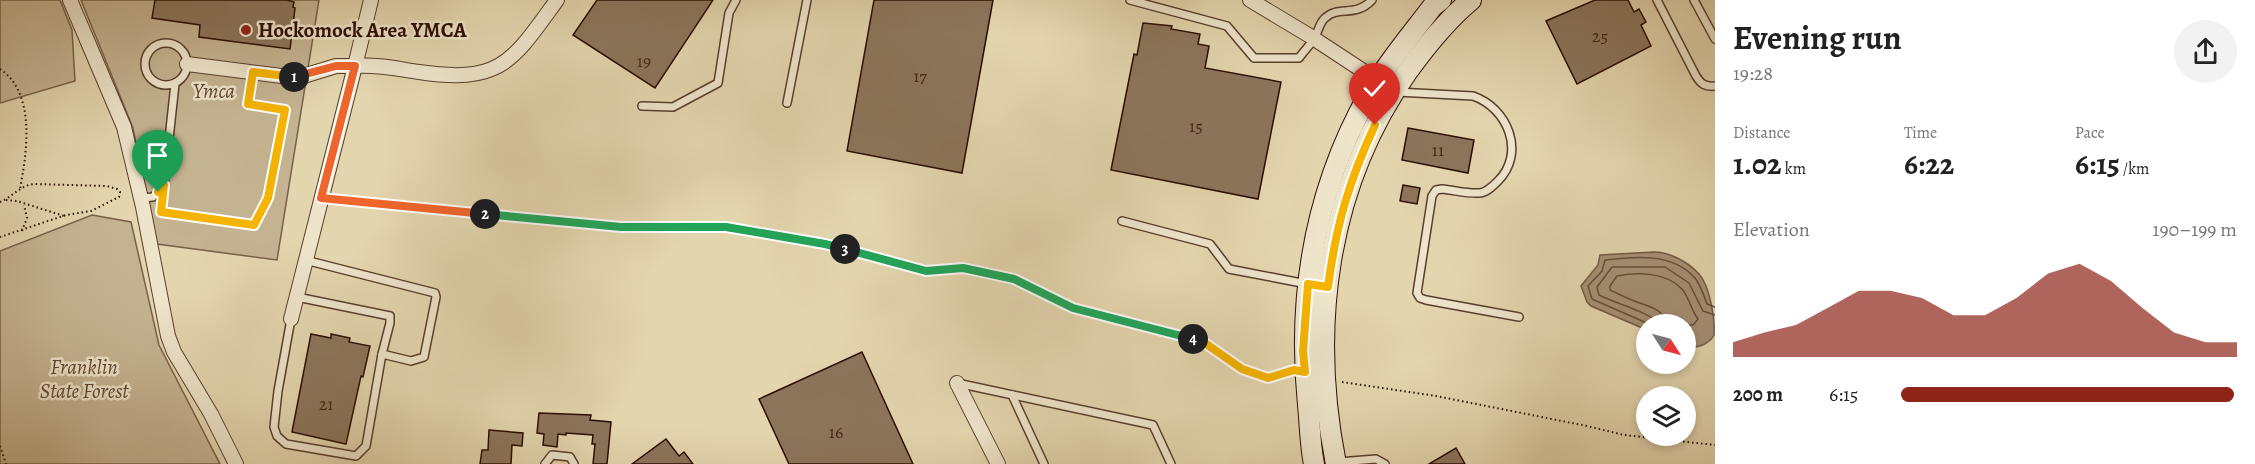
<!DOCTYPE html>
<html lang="en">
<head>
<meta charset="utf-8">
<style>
	body { margin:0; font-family:Alegreya,serif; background:#f2f2f2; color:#222; height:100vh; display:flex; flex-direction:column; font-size:22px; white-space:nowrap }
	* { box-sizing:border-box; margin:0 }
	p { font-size:20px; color:#767676 }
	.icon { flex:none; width:33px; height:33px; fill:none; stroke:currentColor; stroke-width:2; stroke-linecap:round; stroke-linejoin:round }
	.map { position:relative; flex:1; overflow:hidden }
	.panel { display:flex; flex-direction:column; background:#fff; width:540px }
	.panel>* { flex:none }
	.needle { width:39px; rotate:126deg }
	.fabs { position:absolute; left:1636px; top:314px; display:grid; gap:12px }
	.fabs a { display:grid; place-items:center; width:60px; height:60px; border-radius:50%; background:#fff; box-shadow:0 3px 9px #0003; font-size:30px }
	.pin { position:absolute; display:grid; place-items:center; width:51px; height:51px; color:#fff; margin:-62px -26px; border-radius:50% 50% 50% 0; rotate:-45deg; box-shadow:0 0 6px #0007 }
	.pin .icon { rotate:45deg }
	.km { position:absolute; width:30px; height:30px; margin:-15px; border-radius:50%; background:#222; color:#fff; font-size:16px; line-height:30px; text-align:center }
	.round { display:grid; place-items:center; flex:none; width:63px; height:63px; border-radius:32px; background:#f2f2f2 }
	.summary { display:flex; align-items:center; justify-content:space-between; height:102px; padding:0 18px }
	h1 { font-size:33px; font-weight:700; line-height:45px }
	.stats { display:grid; grid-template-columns:repeat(3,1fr); gap:9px; height:102px; padding:6px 18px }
	.stats div { display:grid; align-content:center }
	.stats b { font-size:30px; font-weight:700 }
	.stats small { font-size:16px; font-weight:400 }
	.stats p { font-size:16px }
	.chart { height:168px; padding:12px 18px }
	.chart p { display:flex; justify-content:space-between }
	.chart svg { width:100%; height:108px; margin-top:6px; fill:#8f2418; opacity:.7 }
	ul { padding:0 18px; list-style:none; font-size:20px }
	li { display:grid; grid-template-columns:96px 72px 1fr; align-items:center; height:45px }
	li i { height:15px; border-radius:8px; background:#8f2418 }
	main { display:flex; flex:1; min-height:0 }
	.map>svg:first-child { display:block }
</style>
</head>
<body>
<main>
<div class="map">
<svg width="1715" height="464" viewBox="0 0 1715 464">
	<rect width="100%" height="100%" fill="#e3d5ae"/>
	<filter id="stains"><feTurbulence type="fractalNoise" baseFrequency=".00333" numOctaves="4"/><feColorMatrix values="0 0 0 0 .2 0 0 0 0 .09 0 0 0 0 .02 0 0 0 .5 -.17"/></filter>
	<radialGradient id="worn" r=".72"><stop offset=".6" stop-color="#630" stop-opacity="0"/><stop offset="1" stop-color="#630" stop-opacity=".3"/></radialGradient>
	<g fill="#c4b391" stroke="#78604a" stroke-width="1.5">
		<path d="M 0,0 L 60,0 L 72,30 L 75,81 L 0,103 Z"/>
		<path d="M 81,0 L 319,0 L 277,260 L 157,244 L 133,128 Z"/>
		<path d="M 92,215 L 131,222 L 159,345 L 220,464 L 0,464 L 0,251 Z"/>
	</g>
	<path fill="#a49174" stroke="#745c46" stroke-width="1.5" d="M 1654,252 C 1670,252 1688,262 1699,274 C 1710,286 1715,319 1714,335 C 1709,345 1696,348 1686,348 L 1686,324 L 1647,324 L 1647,330 L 1591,306 L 1587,302 L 1581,286 L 1598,265 L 1600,255 Z"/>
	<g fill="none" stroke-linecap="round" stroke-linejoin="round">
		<g stroke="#684e3b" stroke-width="1.5">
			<path d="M 1649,324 L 1592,299 L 1588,286 L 1602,271 L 1605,260 C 1636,256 1673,253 1695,278 C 1701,286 1704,296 1707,304 L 1715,307"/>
			<path d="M 1659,324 C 1650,312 1614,303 1599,295 L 1597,287 L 1612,267 L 1665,267 L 1689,283 L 1703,311 L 1715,315"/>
			<path d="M 1668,324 C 1662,309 1651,307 1637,302 C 1628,299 1619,294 1610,290 L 1610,286 L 1617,276 C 1638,272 1666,272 1682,289 C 1689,297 1691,310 1698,319 L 1693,325 L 1686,325"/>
		</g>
	</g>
	<g fill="#8b755b" stroke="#2b0c02" stroke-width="1.5">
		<path d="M 155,0 L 287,0 L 294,2 L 293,7 L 295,8 L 290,49 L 199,37 L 200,25 L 152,18 Z"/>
		<path d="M 597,0 L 713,0 L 655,88 L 573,35 Z"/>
		<path d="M 874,0 L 993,0 L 962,173 L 847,151 Z"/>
		<path d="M 1595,0 L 1628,0 L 1634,12 L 1639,9 L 1646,22 L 1641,25 L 1651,46 L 1577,84 L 1546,21 Z"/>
		<path d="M 1143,23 L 1172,26 L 1171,29 L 1200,34 L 1198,44 L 1209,46 L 1205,68 L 1281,82 L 1258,199 L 1111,170 L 1134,54 L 1137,55 Z"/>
		<path d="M 1408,128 L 1474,140 L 1468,173 L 1402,160 Z"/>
		<path d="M 1403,185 L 1420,188 L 1417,204 L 1400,201 Z"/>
		<path d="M 311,334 L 331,338 L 331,334 L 350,338 L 349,342 L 370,346 L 363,377 L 361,376 L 346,444 L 292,432 Z"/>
		<path d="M 862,352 L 913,464 L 789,464 L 759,399 Z"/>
		<path d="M 539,413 L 591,415 L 590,420 L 611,422 L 607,464 L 593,464 L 595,444 L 592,444 L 593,435 L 566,433 L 566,435 L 558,434 L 557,447 L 543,445 L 544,434 L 537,433 Z"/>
		<path d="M 489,430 L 523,433 L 522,446 L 512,445 L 511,464 L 480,464 L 482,450 L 488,450 Z"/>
		<path d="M 666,439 L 679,456 L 684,452 L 693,464 L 632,464 Z"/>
		<path d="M 1456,448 L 1465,464 L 1429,464 Z"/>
	</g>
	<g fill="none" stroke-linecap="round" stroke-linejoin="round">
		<g stroke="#593e2d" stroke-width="10">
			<g id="lane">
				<path d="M 1130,0 L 1227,26 L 1254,58 L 1299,58 C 1304,51 1310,45 1314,39 C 1318,33 1319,23 1325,18 C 1339,5 1355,18 1372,0"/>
				<path d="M 1657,0 L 1696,76 C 1701,84 1705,87 1715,86"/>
				<path d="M 1694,0 L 1715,39"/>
				<circle cx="166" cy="64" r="21"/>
				<path d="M 175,84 L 161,212 L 254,225 L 268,198 L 285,110 L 248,104 L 253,72"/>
				<path d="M 1397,92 L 1473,96 C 1508,108 1526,153 1498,181 C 1493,186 1486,193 1479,193 C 1467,194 1454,190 1442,189 L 1436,190 L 1432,196 L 1417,293 L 1420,298 L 1426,300 L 1519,317"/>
				<path d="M 787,103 L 807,0"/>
				<path d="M 642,106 L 673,107 L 718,83 L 729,13 L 736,0"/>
				<path d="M 141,198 L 153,197 L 162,187"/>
				<path d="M 1122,221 L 1210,244 L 1229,269 L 1307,284"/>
				<path d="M 297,297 L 390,316 L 390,323 L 382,354"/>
				<path d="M 291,319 L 278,391 L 274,427 L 277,436 L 286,444 L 356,456 L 366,446 L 382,354 L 411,361 L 424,357 L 436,297 L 435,293 L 305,260"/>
				<path d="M 957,383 L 1153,425 L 1171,464"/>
				<path d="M 1012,395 L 1044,464"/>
				<path d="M 1338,462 L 1376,459 L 1385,464"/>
				<path d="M 545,464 L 552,455 L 570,457 L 574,464"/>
			</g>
		</g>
		<g stroke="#593e2d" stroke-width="16">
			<g id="street">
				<path d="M 70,0 L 124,127 L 143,207 L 168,336 L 174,352 L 211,414 L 236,464"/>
				<path d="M 371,0 L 355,66 C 377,64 398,69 419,72 C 501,84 512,62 557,0"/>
				<path d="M 1250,0 L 1310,36 L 1383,84"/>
				<path d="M 187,64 L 297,78 L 336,66 L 355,66 L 291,319"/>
				<path d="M 957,383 L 998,464"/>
			</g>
		</g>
		<g stroke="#2b0c02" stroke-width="22">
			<g id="secondary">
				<path d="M 1314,464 C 1310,445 1310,425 1308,405 C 1297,295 1314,192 1369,94 C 1387,63 1411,35 1433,6 L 1441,0"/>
				<path d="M 1336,464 C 1309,328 1326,187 1408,71 C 1426,46 1447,20 1471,0"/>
			</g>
		</g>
		<g stroke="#2b0c02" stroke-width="2" stroke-dasharray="1.5 3" stroke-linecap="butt">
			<path d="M 0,69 C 36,93 27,152 20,189"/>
			<path d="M 334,199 L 621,227 L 726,227 L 825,244 L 926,271 L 963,268 L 1014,279 L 1073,308 L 1202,341 L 1242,369 L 1268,378 L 1291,371"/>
			<path d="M 6,200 L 17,201 L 64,216"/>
			<path d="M 0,202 C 12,197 21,185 34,184 L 107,186 L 117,189 L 120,192 L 119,197 L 91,211 L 66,215 L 0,237"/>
			<path d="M 22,231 L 27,218 L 24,205"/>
			<path d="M 1342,382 L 1436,396 L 1587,426 L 1624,435 L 1715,445"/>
			<path d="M 0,446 L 6,464"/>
		</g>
		<use href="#lane" stroke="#ede4ca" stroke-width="7"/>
		<use href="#street" stroke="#ede4ca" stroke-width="14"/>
		<use href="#secondary" stroke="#ede4ca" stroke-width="20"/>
	</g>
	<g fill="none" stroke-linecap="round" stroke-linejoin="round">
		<g stroke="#fff" stroke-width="12">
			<path id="split-1" d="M 158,192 L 164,185 L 161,212 L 254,225 L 268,198 L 285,110 L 248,104 L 253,72 L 294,77"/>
		</g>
		<g stroke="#fff" stroke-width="12">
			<path id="split-2" d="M 294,77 L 336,66 L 355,66 L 321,198 L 485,214"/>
		</g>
		<g stroke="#fff" stroke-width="12">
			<path id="split-3" d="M 485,214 L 621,227 L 726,227 L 825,244 L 845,249"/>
		</g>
		<g stroke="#fff" stroke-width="12">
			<path id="split-4" d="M 845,249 L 926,271 L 963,268 L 1014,279 L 1073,308 L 1193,339"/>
		</g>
		<g stroke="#fff" stroke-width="12">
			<path id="split-5" d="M 1193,339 L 1202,341 L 1242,369 L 1268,378 L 1294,370 L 1305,372 L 1303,351 L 1308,284 L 1328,287 C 1336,225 1349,181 1375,125"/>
		</g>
		<use href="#split-1" stroke="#f5b400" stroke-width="8"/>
		<use href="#split-2" stroke="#f0652b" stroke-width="8"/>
		<use href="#split-3" stroke="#22a559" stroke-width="8"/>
		<use href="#split-4" stroke="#22a559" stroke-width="8"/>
		<use href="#split-5" stroke="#f5b400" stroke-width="8"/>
	</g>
	<circle fill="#8f2418" stroke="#ede4ca" stroke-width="2" cx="246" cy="30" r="6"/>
	<g text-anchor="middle" stroke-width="5" stroke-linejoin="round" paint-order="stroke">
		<g font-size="18" fill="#432618">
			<text x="1600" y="42">25</text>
			<text x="644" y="67">19</text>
			<text x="920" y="82">17</text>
			<text x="1196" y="132">15</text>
			<text x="1438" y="156">11</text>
			<text x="326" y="410">21</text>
			<text x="836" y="438">16</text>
		</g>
		<g font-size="21" font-weight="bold" fill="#2b0c02" stroke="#ede4ca" text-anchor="start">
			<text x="258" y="37">Hockomock Area YMCA</text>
		</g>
		<g font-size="21" font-style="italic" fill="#614634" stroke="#ede4ca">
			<text x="214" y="98">Ymca</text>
			<text x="84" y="374">Franklin<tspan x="84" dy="24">State Forest</tspan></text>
		</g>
	</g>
	<rect width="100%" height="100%" filter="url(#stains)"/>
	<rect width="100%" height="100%" fill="url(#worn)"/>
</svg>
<div class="fabs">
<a><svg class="needle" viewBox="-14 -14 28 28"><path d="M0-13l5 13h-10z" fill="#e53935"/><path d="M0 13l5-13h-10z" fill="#767676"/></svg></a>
<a><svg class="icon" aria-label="layers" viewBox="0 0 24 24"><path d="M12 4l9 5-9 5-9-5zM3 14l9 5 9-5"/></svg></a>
</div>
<div class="pin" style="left:158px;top:192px;background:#1e9e55"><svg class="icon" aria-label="arrive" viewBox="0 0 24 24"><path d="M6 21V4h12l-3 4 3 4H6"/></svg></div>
<div class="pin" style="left:1375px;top:125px;background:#d93025"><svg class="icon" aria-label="check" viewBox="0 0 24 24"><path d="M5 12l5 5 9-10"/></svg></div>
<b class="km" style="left:294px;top:77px">1</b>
<b class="km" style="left:485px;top:214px">2</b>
<b class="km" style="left:845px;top:249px">3</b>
<b class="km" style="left:1193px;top:339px">4</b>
</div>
<section class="panel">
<div class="summary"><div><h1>Evening run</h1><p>19:28</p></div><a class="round"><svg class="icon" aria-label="share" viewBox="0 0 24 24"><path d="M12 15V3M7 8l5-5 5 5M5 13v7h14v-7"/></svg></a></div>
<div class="stats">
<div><p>Distance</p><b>1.02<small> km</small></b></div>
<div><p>Time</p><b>6:22</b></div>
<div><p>Pace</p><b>6:15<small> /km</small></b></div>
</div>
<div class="chart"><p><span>Elevation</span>190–199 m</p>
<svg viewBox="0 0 160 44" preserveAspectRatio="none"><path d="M0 44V38L10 34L20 31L30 24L40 17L50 17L60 20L70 27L80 27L90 20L100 10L110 6L120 13L130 24L140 34L150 38L160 38V44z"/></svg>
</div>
<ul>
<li><b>200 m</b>6:15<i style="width:99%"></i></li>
</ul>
</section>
</main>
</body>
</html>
